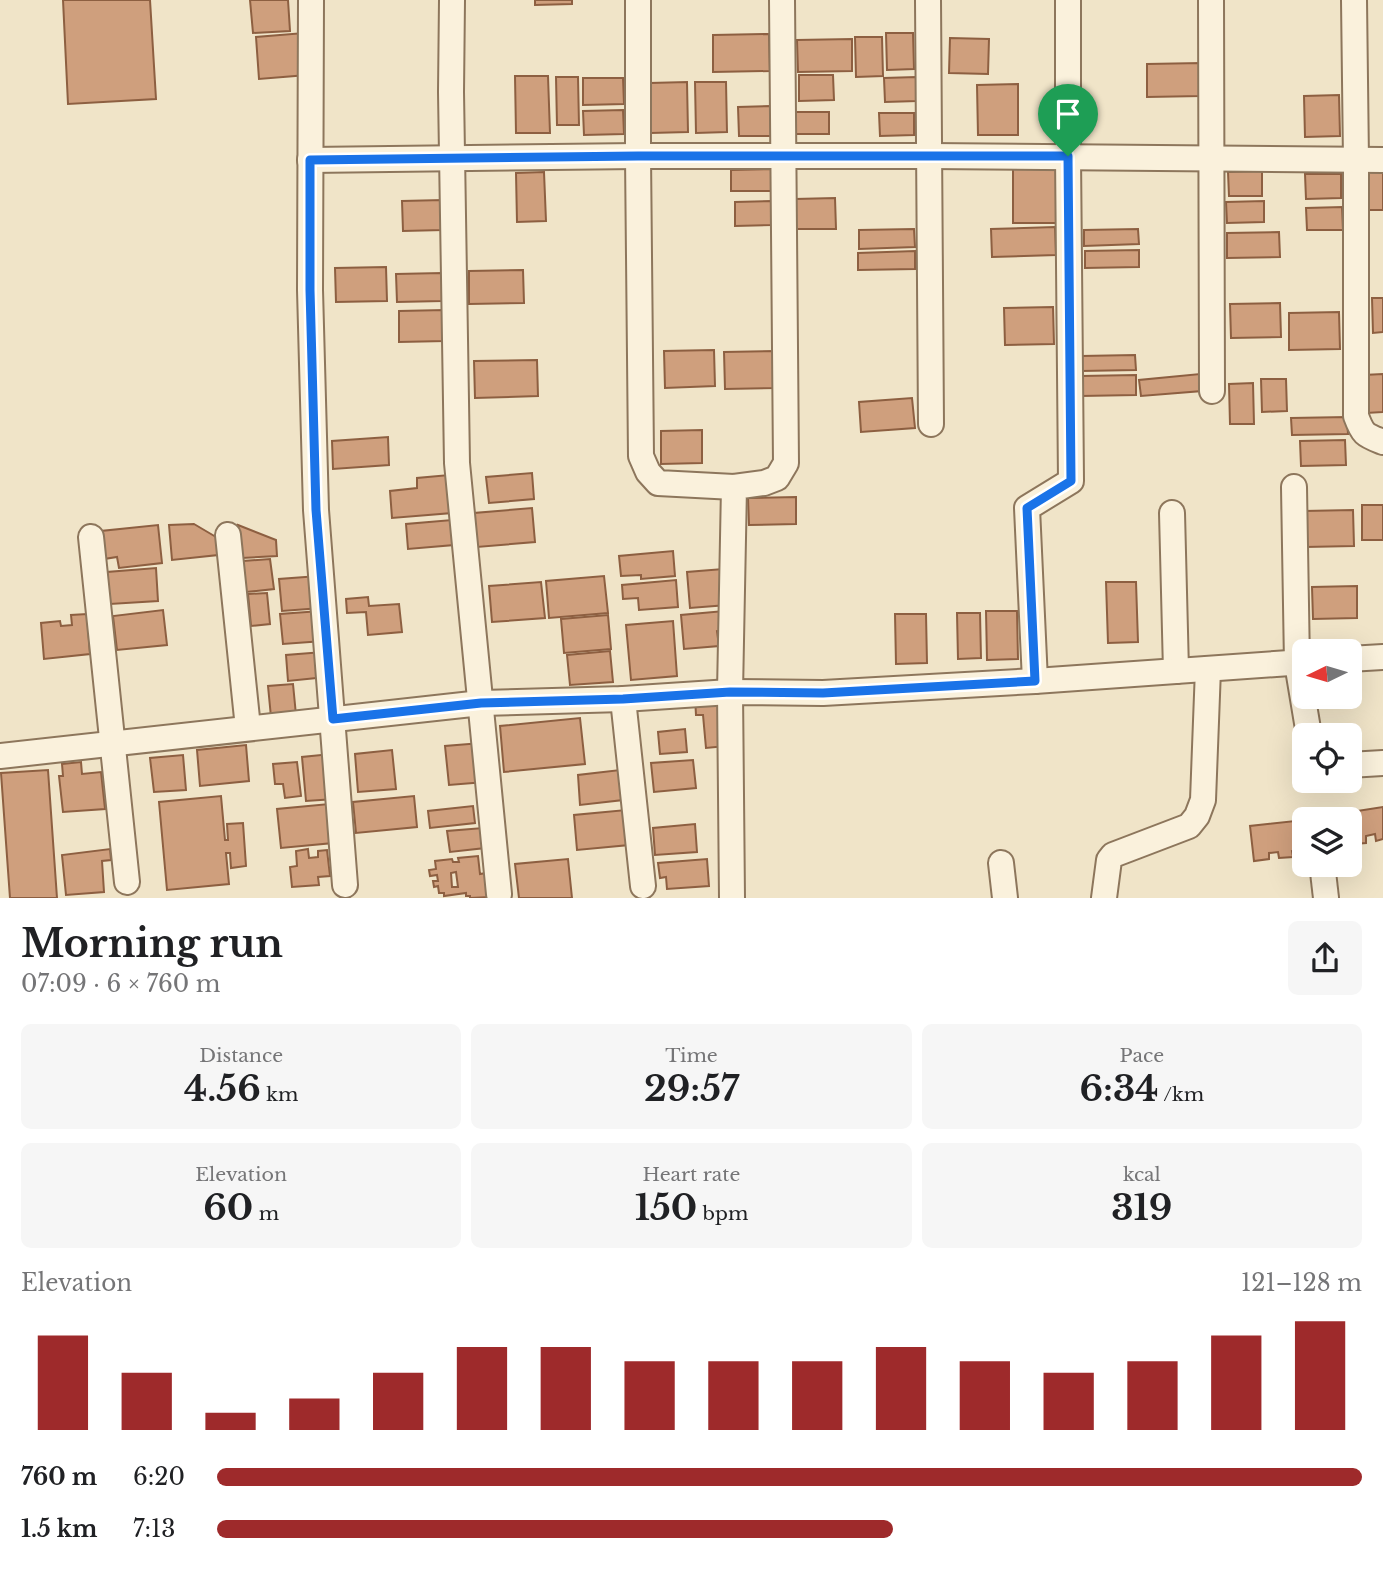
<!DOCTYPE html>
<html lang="en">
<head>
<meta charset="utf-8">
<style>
	body { margin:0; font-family:"Libre Baskerville",serif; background:#f6f6f6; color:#202124; height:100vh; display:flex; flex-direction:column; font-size:26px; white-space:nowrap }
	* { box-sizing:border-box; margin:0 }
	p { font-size:23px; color:#757577 }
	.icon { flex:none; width:38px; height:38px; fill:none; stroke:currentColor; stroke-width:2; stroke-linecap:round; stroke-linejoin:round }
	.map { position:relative; height:898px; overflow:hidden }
	.details { display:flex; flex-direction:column; background:#fff; flex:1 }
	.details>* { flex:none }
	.needle { width:46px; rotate:265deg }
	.tools { position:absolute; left:1292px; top:639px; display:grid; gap:14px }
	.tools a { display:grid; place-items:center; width:70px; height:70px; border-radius:10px; background:#fff; box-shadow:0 7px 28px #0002; font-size:35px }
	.pin { position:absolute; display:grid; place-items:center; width:60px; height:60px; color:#fff; margin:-72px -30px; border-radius:50% 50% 50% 0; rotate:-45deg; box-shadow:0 0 7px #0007 }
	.pin .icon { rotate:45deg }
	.round { display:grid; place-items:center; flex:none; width:74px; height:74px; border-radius:10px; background:#f6f6f6 }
	.summary { display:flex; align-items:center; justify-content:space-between; height:119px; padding:0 21px }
	h1 { font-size:38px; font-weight:800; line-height:52px }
	.stats { display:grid; grid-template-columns:repeat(3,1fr); gap:10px; height:119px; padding:7px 21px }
	.stats div { display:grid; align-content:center; border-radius:10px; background:#f6f6f6; text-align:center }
	.stats b { font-size:35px; font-weight:800 }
	.stats small { font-size:19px; font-weight:400 }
	.stats p { font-size:19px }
	.chart { height:196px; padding:14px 21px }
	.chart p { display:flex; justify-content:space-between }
	.chart svg { width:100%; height:126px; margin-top:7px; stroke:#9e2a2b; stroke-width:6 }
	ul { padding:0 21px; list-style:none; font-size:23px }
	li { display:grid; grid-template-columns:112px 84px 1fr; align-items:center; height:52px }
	li i { height:18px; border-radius:9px; background:#9e2a2b }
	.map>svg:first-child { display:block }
</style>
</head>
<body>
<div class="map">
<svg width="1383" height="898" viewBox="0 0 1383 898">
	<rect width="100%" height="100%" fill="#f0e4c8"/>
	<g fill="#cf9f7d" stroke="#8d5f41" stroke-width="2" fill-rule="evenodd">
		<path d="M 63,0 L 150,0 L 156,99 L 68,104 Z"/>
		<path d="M 250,0 L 288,0 L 290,31 L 253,33 Z"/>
		<path d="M 535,0 L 572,0 L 572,4 L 535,5 Z"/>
		<path d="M 304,33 L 307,75 L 259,79 L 256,37 Z"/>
		<path d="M 886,33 L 913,33 L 914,69 L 887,70 Z"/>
		<path d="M 769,34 L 770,71 L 713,72 L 713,35 Z"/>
		<path d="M 855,37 L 882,37 L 883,76 L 856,77 Z"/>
		<path d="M 950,38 L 989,39 L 988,74 L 949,73 Z"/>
		<path d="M 852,39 L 852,71 L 798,72 L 797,40 Z"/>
		<path d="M 1201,63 L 1201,96 L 1147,97 L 1147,64 Z"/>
		<path d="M 799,75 L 833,75 L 834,100 L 799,101 Z"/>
		<path d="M 515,76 L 548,76 L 550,133 L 516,133 Z"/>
		<path d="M 556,77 L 578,77 L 579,125 L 557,125 Z"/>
		<path d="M 916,77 L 917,101 L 885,102 L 884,78 Z"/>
		<path d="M 583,78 L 623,78 L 624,104 L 583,105 Z"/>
		<path d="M 687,82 L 688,132 L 651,133 L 650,83 Z"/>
		<path d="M 695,82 L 726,82 L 727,132 L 696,133 Z"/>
		<path d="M 1018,84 L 1018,135 L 978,135 L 977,85 Z"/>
		<path d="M 1339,95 L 1340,136 L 1305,137 L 1304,96 Z"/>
		<path d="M 770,106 L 771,136 L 739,136 L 738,107 Z"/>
		<path d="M 623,110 L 624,134 L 584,135 L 583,111 Z"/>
		<path d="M 795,112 L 829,112 L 829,134 L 796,134 Z"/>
		<path d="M 879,113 L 914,113 L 914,135 L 880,136 Z"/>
		<path d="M 1013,163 L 1058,163 L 1059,223 L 1013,223 Z"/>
		<path d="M 772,169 L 772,191 L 731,191 L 731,170 Z"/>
		<path d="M 1262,171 L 1262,196 L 1229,196 L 1228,172 Z"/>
		<path d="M 1366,171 L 1383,171 L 1383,210 L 1367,210 Z"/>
		<path d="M 544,172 L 546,221 L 517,222 L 516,173 Z"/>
		<path d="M 1305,174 L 1341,174 L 1341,198 L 1306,199 Z"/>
		<path d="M 835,198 L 836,229 L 795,229 L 795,199 Z"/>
		<path d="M 443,200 L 443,230 L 403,231 L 402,201 Z"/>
		<path d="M 771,201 L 771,225 L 735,226 L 735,202 Z"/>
		<path d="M 1264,201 L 1264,222 L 1227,223 L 1226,202 Z"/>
		<path d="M 1342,207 L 1343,230 L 1307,230 L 1306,208 Z"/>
		<path d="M 1055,227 L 1056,255 L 992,257 L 991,229 Z"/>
		<path d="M 914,229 L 915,247 L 859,249 L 859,230 Z"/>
		<path d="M 1138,229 L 1139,244 L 1084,246 L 1084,230 Z"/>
		<path d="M 1279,232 L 1280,257 L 1227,258 L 1227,233 Z"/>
		<path d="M 1139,250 L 1139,267 L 1085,268 L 1085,251 Z"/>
		<path d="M 915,251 L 915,269 L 858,270 L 858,253 Z"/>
		<path d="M 386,267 L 387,301 L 336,302 L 335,268 Z"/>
		<path d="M 523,270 L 524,303 L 469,304 L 469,271 Z"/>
		<path d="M 442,273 L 442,301 L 397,302 L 396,274 Z"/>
		<path d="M 1372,298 L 1383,298 L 1383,332 L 1373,333 Z"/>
		<path d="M 1280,303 L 1281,337 L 1231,338 L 1230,304 Z"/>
		<path d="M 1053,307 L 1054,344 L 1005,345 L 1004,308 Z"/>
		<path d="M 445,310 L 445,341 L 399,342 L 399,311 Z"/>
		<path d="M 1339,312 L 1340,349 L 1289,350 L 1289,313 Z"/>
		<path d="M 714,350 L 715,386 L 665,388 L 664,351 Z"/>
		<path d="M 775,351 L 776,388 L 725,389 L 724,352 Z"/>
		<path d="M 1135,355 L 1136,370 L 1081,371 L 1081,356 Z"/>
		<path d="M 537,360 L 538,396 L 475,398 L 474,361 Z"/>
		<path d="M 1200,374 L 1202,391 L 1141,396 L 1139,380 Z"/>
		<path d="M 1383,374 L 1383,412 L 1366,413 L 1364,375 Z"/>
		<path d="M 1136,375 L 1136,395 L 1081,396 L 1081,376 Z"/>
		<path d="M 1261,379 L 1286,379 L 1287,411 L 1262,412 Z"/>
		<path d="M 1253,383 L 1254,424 L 1230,424 L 1229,384 Z"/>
		<path d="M 912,398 L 915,428 L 861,432 L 859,402 Z"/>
		<path d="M 1347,417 L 1348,434 L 1292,435 L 1291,418 Z"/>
		<path d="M 702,430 L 702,463 L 661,464 L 661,431 Z"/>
		<path d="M 388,437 L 389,465 L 333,469 L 332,441 Z"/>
		<path d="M 1345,440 L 1346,465 L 1301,466 L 1300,441 Z"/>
		<path d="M 532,473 L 534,499 L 489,503 L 486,477 Z"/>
		<path d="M 449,475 L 452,513 L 392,518 L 390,491 L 417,488 L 417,478 Z"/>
		<path d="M 796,497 L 796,524 L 749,525 L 748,498 Z"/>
		<rect x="1362" y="505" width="21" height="35"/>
		<path d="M 532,508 L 535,542 L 477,547 L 474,513 Z"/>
		<path d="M 1353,510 L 1354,546 L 1305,547 L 1304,511 Z"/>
		<path d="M 452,520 L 454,545 L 408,549 L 406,524 Z"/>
		<path d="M 194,524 L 216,537 L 218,555 L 172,560 L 169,525 Z"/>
		<path d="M 158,525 L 162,563 L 119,568 L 117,557 L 104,559 L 101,531 Z"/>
		<path d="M 238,525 L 276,540 L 277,556 L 242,558 Z"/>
		<path d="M 673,551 L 675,576 L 641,579 L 641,575 L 621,576 L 619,556 Z"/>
		<path d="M 270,559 L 274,589 L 246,592 L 243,561 Z"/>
		<path d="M 156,568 L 158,601 L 110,604 L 107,572 Z"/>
		<path d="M 723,569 L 727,605 L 690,608 L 687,572 Z"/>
		<path d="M 318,576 L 321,608 L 282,611 L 279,579 Z"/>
		<path d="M 604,576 L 608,613 L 549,618 L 546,581 Z"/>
		<path d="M 676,580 L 678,607 L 639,610 L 638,598 L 623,599 L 622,585 Z"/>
		<path d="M 541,582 L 545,618 L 492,622 L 489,586 Z"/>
		<path d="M 1106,582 L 1136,582 L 1138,642 L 1108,643 Z"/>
		<path d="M 1357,586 L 1357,618 L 1313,619 L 1312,587 Z"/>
		<path d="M 267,593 L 270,624 L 251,626 L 248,594 Z"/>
		<path d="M 368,597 L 369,606 L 399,604 L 402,632 L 368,635 L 366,612 L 347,613 L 346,599 Z"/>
		<path d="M 163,610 L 167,645 L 117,650 L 113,616 Z"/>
		<path d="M 320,611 L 323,641 L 283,644 L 280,614 Z"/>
		<path d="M 724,611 L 725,630 L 717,631 L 719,646 L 684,649 L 681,615 Z"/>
		<path d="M 986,611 L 1017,611 L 1018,659 L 987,660 Z"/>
		<path d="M 957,613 L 980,613 L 981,658 L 958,659 Z"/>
		<path d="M 87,614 L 90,654 L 44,659 L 41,623 L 60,621 L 61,626 L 72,625 L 71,615 Z"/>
		<path d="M 895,614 L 926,614 L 927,663 L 896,664 Z"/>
		<path d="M 608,615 L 611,649 L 564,653 L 561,619 Z"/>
		<path d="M 673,621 L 677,676 L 631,680 L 626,625 Z"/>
		<path d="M 610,651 L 613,682 L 570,685 L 567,655 Z"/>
		<path d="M 323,652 L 326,677 L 288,681 L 286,655 Z"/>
		<path d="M 293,684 L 296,715 L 271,717 L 268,686 Z"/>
		<path d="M 718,695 L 726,746 L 706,748 L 703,715 L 696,715 L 695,697 Z"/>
		<path d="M 580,718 L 585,764 L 504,772 L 500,726 Z"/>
		<path d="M 685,729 L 687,752 L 660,754 L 658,732 Z"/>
		<path d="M 481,743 L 485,782 L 449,785 L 445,746 Z"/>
		<path d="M 246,745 L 249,781 L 200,786 L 197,750 Z"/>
		<path d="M 392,750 L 396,789 L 358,792 L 355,754 Z"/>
		<path d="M 331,754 L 335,799 L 306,801 L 302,757 Z"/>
		<path d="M 183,755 L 186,790 L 154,792 L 150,758 Z"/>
		<path d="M 693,760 L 696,788 L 654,792 L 651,763 Z"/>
		<path d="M 81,762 L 82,774 L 101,772 L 105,809 L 63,812 L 59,776 L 63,776 L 62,764 Z"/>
		<path d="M 297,762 L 301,796 L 285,798 L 283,784 L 275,784 L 273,764 Z"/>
		<path d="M 48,770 L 57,898 L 10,898 L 1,773 Z"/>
		<path d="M 620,770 L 623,800 L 580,805 L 578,775 Z"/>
		<path d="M 221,796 L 225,840 L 228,840 L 227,824 L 243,823 L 246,866 L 231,868 L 230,853 L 226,853 L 229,884 L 167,890 L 159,802 Z"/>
		<path d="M 414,796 L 417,827 L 356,833 L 353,802 Z"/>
		<path d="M 329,804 L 333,843 L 281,848 L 277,809 Z"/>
		<path d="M 473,806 L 475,823 L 430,828 L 428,811 Z"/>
		<path d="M 1383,807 L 1383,839 L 1376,841 L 1375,834 L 1366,836 L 1366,843 L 1354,844 L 1353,838 L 1349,839 L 1349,819 L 1306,819 Z"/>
		<path d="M 626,810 L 629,845 L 577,850 L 574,815 Z"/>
		<path d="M 1295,821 L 1299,850 L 1292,851 L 1293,857 L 1279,858 L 1278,852 L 1269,853 L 1269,859 L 1254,861 L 1250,826 Z"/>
		<path d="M 695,824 L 697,852 L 655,855 L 653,828 Z"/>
		<path d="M 483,828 L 485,848 L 450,852 L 447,831 Z"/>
		<path d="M 110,849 L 111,860 L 102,861 L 104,892 L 66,895 L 62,855 Z"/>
		<path d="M 308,849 L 309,858 L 318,857 L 318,851 L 327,850 L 330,876 L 318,877 L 319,885 L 292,887 L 290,867 L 297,866 L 296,851 Z"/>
		<path d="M 478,856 L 480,874 L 486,873 L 491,897 L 470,898 L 470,896 L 466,896 L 466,893 L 444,896 L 444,893 L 439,893 L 438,886 L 434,887 L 433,881 L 438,881 L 437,875 L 430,876 L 429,870 L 436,869 L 435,861 L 452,859 L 453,862 L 459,862 L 458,858 ZM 456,872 L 458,887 L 452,887 L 451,873 Z"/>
		<path d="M 568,859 L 572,898 L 519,898 L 515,864 Z"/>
		<path d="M 707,859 L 709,886 L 667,889 L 666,877 L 660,878 L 658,863 Z"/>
	</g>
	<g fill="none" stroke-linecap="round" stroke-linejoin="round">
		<g stroke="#8d765c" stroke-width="28">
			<g id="minor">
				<path d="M 311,0 L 310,290 L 316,510 L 345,885"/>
				<path d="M 452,0 L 451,92 L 457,463 L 499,894"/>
				<path d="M 638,0 L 638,156 L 641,456 L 648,472 L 658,483 L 734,487"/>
				<path d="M 928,0 L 931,424"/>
				<path d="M 1211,0 L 1212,391"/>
				<path d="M 1354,0 L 1356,160 L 1356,416 C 1363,435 1365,435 1383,442"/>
				<path d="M 310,160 L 638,156 L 930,156 L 1383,160"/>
				<path d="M 1294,487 L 1297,663 L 1309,735"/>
				<path d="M 1172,513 L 1176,671"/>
				<path d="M 228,535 L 248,728"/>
				<path d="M 91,537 L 127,882"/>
				<path d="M 1349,659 L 1383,657"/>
				<path d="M 1035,681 L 1027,508 L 1071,481 L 1068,156 L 1068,0"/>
				<path d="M 623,699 L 643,886"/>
				<path d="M 0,756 L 481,703 L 623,699 L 730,692 L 823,693 L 1035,681 L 1304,662"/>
				<path d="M 1349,765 L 1383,763"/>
				<path d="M 1001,863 L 1005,898"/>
				<path d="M 1323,872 L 1326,898"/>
				<path d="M 732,898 L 730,692 L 734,487 L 764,483 L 777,478 L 786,463 L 782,0"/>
				<path d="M 1104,898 L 1109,860 L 1113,855 L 1189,826 L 1197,816 L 1203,800 L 1208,669"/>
			</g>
		</g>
		<use href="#minor" stroke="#faf1dc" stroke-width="24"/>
	</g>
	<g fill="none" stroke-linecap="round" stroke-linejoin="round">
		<g stroke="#fff" stroke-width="14">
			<path id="route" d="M 638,156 L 1068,156 L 1071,481 L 1027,508 L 1035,681 L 823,693 L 730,692 L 623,699 L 481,703 L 333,719 L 316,510 L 310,290 L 310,160 Z"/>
		</g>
		<use href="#route" stroke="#1a73e8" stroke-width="9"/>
	</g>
</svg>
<div class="tools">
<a><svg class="needle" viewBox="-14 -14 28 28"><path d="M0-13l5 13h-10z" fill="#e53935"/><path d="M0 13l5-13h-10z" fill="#757577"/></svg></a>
<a><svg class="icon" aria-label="locate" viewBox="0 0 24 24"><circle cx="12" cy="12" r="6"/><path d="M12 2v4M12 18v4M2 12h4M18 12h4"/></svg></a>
<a><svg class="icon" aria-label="layers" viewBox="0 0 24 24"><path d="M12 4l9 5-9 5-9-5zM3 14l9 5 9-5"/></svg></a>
</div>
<div class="pin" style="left:1068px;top:156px;background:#1e9e55"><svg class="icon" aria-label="arrive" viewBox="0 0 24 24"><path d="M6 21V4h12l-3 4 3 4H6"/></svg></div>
</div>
<section class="details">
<div class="summary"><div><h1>Morning run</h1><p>07:09 · 6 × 760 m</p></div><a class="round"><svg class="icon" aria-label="share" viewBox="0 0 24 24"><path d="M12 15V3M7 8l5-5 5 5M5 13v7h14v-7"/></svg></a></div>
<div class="stats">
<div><p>Distance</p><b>4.56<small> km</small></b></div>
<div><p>Time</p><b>29:57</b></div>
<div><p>Pace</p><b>6:34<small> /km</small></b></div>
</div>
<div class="stats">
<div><p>Elevation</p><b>60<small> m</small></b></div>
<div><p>Heart rate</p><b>150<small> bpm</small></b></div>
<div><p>kcal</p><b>319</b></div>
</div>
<div class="chart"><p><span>Elevation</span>121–128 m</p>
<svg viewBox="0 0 160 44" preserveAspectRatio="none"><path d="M5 44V11M15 44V24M25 44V38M35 44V33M45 44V24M55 44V15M65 44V15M75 44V20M85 44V20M95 44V20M105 44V15M115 44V20M125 44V24M135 44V20M145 44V11M155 44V6"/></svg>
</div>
<ul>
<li><b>760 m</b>6:20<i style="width:100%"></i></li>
<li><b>1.5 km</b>7:13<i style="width:59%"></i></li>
</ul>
</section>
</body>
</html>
